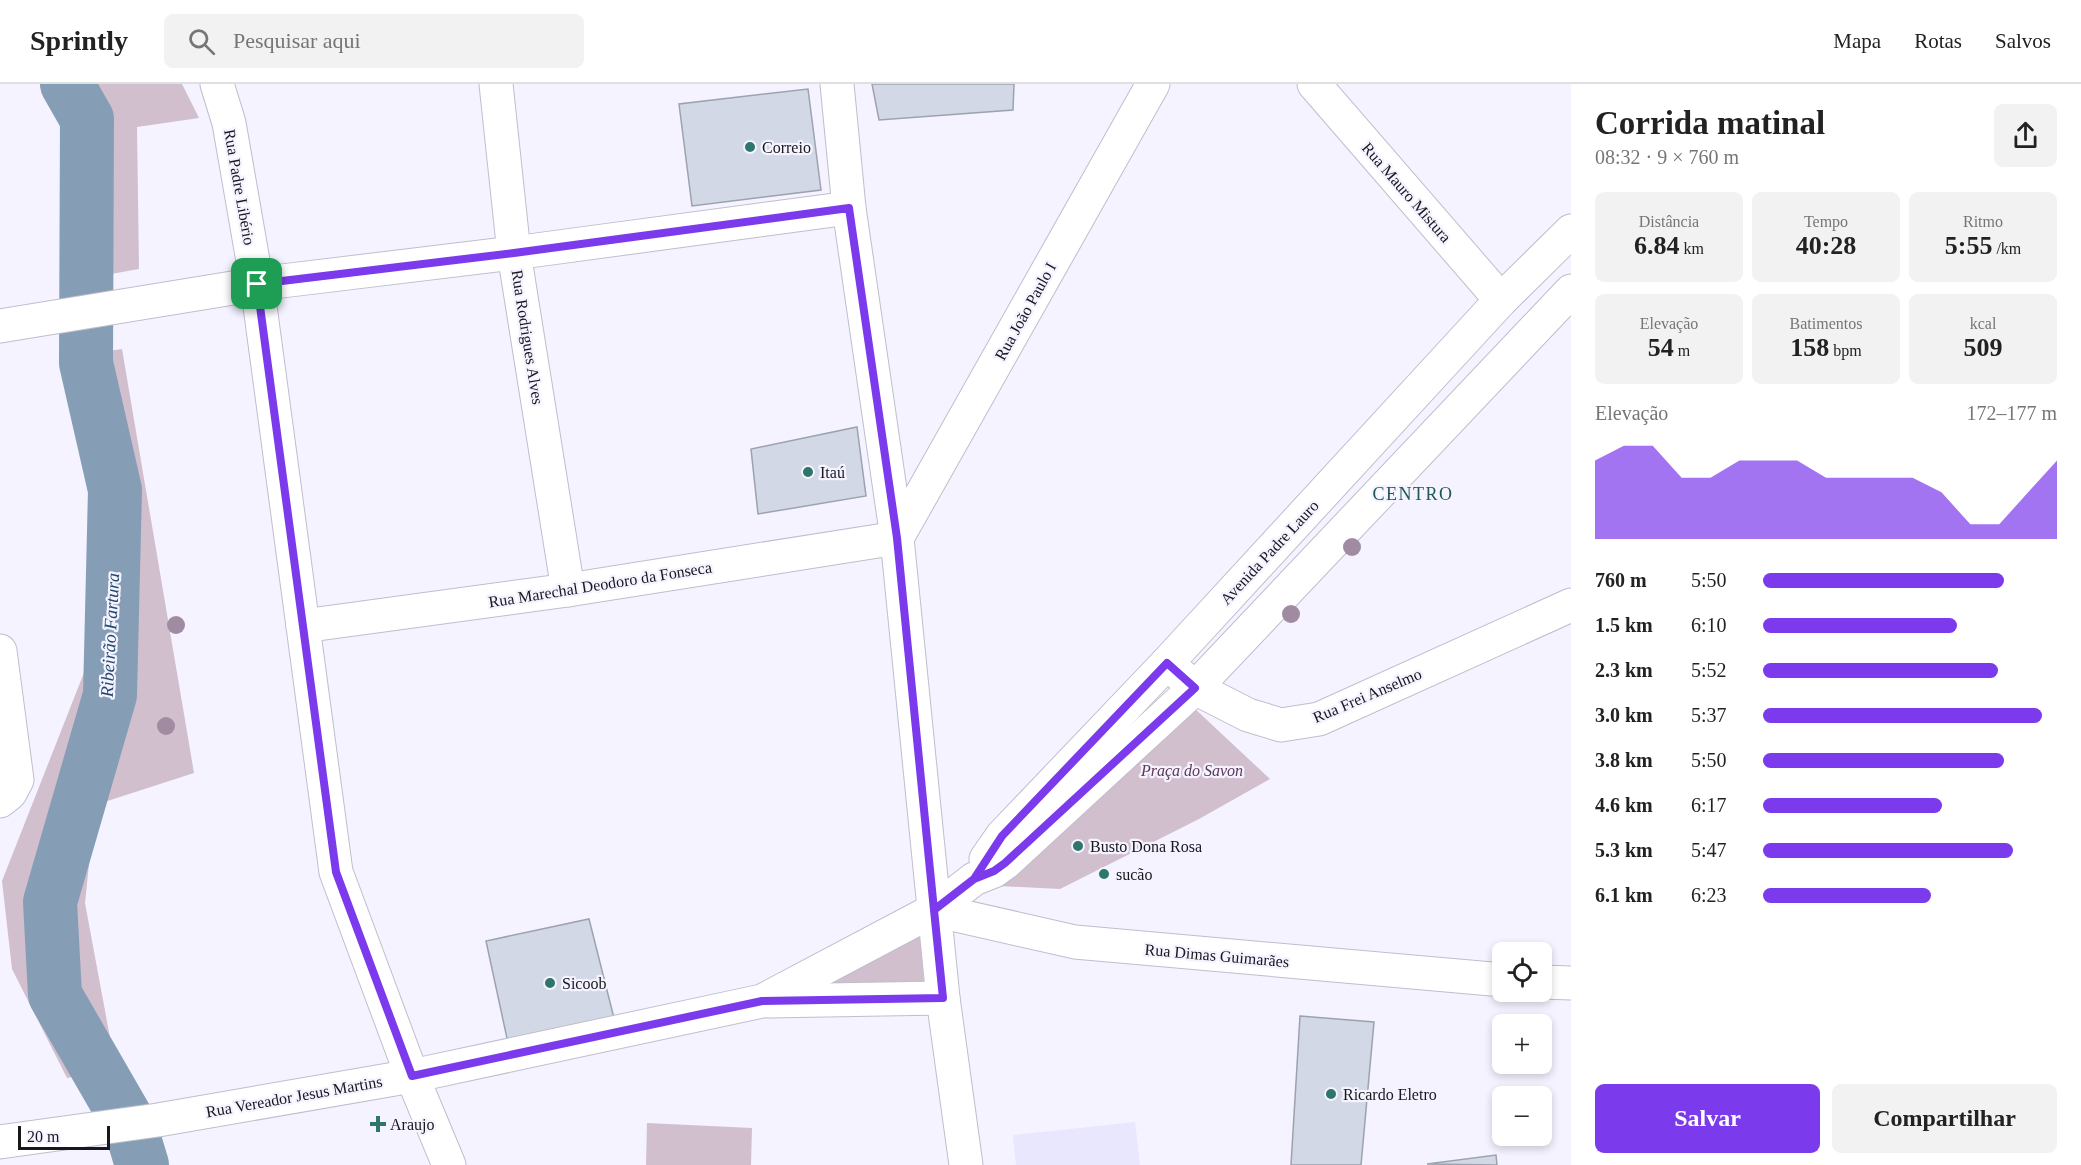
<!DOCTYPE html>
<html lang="pt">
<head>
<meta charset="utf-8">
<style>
	body { margin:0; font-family:"Times New Roman",serif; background:#f2f2f2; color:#222; height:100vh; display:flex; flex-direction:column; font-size:22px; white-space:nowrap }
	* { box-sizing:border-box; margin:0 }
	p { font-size:20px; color:#767676 }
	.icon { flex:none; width:33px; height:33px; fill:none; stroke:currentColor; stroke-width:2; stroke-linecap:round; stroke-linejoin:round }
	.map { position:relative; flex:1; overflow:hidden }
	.side { display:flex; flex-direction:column; background:#fff; width:510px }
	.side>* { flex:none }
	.tools { position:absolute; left:1492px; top:858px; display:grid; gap:12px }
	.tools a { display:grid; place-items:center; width:60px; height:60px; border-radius:9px; background:#fff; box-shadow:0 3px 9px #0003; font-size:30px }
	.scale { position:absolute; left:18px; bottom:15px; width:92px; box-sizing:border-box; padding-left:6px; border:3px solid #18171c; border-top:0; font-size:16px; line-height:21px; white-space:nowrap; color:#18171c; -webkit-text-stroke:4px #f4f3ff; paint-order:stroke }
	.pin { position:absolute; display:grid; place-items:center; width:51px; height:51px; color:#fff; margin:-26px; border-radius:12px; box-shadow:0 3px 9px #0006 }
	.round { display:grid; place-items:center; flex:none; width:63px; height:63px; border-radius:9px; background:#f2f2f2 }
	.head { display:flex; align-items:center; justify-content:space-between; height:102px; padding:0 24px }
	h1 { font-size:33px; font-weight:600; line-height:45px }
	.figures { display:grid; grid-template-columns:repeat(3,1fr); gap:9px; height:102px; padding:6px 24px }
	.figures div { display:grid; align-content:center; border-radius:9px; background:#f2f2f2; text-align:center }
	.figures b { font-size:26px; font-weight:600 }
	.figures small { font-size:16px; font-weight:400 }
	.figures p { font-size:16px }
	.chart { height:168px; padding:12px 24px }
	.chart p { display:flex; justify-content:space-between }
	.chart svg { width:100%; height:108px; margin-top:6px; fill:#7c3aed; opacity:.7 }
	.action { display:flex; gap:12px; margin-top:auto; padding:12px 24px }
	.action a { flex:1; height:69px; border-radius:9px; background:#7c3aed; color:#fff; font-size:24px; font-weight:600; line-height:69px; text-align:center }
	.action a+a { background:#f2f2f2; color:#222 }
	ul { padding:0 24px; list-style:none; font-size:20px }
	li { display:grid; grid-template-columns:96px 72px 1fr; align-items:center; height:45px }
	li i { height:15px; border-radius:8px; background:#7c3aed }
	header { display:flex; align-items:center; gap:36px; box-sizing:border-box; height:84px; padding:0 30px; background:#fff; border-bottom:2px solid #e0e0e0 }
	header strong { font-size:28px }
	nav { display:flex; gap:33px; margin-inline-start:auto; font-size:21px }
	.search { width:420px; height:54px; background:#f2f2f2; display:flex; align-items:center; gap:15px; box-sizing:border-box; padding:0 21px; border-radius:9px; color:#767676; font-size:22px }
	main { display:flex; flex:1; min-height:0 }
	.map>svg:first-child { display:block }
</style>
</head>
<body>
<header>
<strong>Sprintly</strong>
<div class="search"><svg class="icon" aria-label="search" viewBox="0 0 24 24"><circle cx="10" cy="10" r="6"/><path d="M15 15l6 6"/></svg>Pesquisar aqui</div>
<nav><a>Mapa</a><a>Rotas</a><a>Salvos</a></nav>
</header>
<main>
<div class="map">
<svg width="1571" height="1081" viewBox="0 0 1571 1081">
	<rect width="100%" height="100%" fill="#f4f3ff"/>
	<path fill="#e9e7fd" d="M 1135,1038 L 1140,1081 L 1016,1081 L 1013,1051 Z"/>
	<g fill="#d1bfce">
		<path d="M 53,0 L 182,0 L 199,34 L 137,43 L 139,185 L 66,198 L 78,67 Z"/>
		<path d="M 122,265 L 194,689 L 95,721 L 85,819 L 116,986 L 67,994 L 12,885 L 2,797 L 100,548 L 93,415 L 60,274 Z"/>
		<path d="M 1193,623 L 1270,695 L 1199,735 L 1060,805 L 999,802 Z"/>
		<path d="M 920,851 L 924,898 L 821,903 Z"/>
		<path d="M 647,1039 L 752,1044 L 751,1081 L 646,1081 Z"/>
	</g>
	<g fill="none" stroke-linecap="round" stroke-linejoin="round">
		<path stroke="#869eb5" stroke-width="54" d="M 67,0 L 87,35 L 86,279 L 115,406 L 110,611 L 50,818 L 55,911 L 130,1041 L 142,1081"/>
	</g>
	<g fill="#d3d8e6" stroke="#9ca2af" stroke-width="1.5">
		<path d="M 872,0 L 1014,0 L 1013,26 L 879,36 Z"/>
		<path d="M 808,5 L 821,106 L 692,122 L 679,20 Z"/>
		<path d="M 857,343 L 866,412 L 758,430 L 751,365 Z"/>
		<path d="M 589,835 L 616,942 L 508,959 L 486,857 Z"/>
		<path d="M 1300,932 L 1374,938 L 1361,1081 L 1291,1081 Z"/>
		<path d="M 1496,1071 L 1497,1081 L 1427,1080 Z"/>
	</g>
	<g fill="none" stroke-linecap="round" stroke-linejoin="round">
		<g stroke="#bfbecc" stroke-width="35">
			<g id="street">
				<path d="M 217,0 L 229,39 L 257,200 L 336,788 L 412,992 L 449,1081"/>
				<path d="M 496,0 L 514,169 L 568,506"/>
				<path d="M 1314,0 L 1501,216"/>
				<path d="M 0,242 L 257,200 L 514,169 L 849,124"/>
				<path d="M 303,542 L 568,506 L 897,454 L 1153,0"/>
				<path d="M 0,567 L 17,696 L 10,709 L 0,717"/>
				<path d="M 1167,579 L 1195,604 L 1248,631 L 1281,641 L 1319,635 L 1571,521"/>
			</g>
		</g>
		<g stroke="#bfbecc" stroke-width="35">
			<g id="secondary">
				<path d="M 837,0 L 849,124 L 897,454 L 943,914 L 966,1081"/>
				<path d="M 986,775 L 1002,752 L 1167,579 L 1501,216 L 1571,147"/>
				<path d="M 934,826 L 1075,858 L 1503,896"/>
				<path d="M 1542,898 L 1571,899"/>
				<path d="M 768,917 L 943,914"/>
				<path d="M 0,1058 L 158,1036 L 412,992 L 762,917 L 934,826 L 974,795 L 994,787 L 1005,779 L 1195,604 L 1571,207"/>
			</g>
		</g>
		<use href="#street" stroke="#fff" stroke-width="33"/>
		<use href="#secondary" stroke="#fff" stroke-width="33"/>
	</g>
	<g fill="#a18ba3">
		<circle cx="1352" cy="463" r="9"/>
		<circle cx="1291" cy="530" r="9"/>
		<circle cx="176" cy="541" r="9"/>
		<circle cx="166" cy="642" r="9"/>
	</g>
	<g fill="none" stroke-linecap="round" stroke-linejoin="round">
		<g stroke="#fff" stroke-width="12">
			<path id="route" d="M 257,200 L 336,788 L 412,992 L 762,917 L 943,914 L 934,826 L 974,795 L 994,787 L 1005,779 L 1195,604 L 1167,579 L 1002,752 L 974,795 L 934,826 L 897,454 L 849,124 L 514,169 L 257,200"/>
		</g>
		<use href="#route" stroke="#7c3aed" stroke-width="8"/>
	</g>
	<g fill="#2e756c" stroke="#f4f3ff" stroke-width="2">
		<circle cx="750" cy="63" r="6"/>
		<circle cx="808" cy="388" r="6"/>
		<circle cx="1078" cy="762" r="6"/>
		<circle cx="1104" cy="790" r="6"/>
		<circle cx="550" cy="899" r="6"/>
		<circle cx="1331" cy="1010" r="6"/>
		<path d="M375 1031h6v6h6v6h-6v6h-6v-6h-6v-6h6z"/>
	</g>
	<g text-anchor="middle" stroke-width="4.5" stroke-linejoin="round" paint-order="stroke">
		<g font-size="16" fill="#18171c" stroke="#f4f3ff" text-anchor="start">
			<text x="762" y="69">Correio</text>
			<text x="820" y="394">Itaú</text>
			<text x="1090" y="768">Busto Dona Rosa</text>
			<text x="1116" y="796">sucão</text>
			<text x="562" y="905">Sicoob</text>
			<text x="1343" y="1016">Ricardo Eletro</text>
			<text x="390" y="1046">Araujo</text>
		</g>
		<g font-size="16" fill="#18171c" stroke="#f4f3ff">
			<text transform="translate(240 103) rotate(80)" y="6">Rua Padre Libério</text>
			<text transform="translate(1407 108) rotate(49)" y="6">Rua Mauro Mistura</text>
			<text transform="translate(1025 227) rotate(-61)" y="6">Rua João Paulo I</text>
			<text transform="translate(528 253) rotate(81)" y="6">Rua Rodrigues Alves</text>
			<text transform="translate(1269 468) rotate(-47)" y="6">Avenida Padre Lauro</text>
			<text transform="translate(600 500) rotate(-9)" y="6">Rua Marechal Deodoro da Fonseca</text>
			<text transform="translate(1367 611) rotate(-23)" y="6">Rua Frei Anselmo</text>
			<text transform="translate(1217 871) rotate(5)" y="6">Rua Dimas Guimarães</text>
			<text transform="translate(294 1012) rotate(-10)" y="6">Rua Vereador Jesus Martins</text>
		</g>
		<g font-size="16" font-style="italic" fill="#5d3658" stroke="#f4f3ff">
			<text x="1192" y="692">Praça do Savon</text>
		</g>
		<g font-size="18" letter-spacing="1.5" fill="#1f5851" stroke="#f4f3ff">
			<text x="1413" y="416">CENTRO</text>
		</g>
		<g font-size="18" font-style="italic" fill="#21496b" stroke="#f4f3ff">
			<text transform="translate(110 551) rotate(-87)" y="6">Ribeirão Fartura</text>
		</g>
	</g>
</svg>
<div class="tools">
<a><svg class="icon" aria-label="locate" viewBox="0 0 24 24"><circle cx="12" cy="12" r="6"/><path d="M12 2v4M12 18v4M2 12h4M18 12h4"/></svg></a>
<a>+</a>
<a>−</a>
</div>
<div class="scale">20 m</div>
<div class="pin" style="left:257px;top:200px;background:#1e9e55"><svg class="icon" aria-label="arrive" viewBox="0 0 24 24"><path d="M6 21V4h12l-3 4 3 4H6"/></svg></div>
</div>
<section class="side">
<div class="head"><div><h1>Corrida matinal</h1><p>08:32 · 9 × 760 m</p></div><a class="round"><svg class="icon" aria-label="share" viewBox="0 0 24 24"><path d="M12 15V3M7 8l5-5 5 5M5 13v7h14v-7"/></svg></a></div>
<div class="figures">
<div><p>Distância</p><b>6.84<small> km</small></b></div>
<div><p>Tempo</p><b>40:28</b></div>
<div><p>Ritmo</p><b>5:55<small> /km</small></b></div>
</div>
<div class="figures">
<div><p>Elevação</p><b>54<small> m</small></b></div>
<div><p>Batimentos</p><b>158<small> bpm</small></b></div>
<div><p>kcal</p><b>509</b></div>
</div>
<div class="chart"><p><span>Elevação</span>172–177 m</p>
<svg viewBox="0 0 160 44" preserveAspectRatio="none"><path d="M0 44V12L10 6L20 6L30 19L40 19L50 12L60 12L70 12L80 19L90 19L100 19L110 19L120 25L130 38L140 38L150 25L160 12V44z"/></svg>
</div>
<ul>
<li><b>760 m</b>5:50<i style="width:82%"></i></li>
<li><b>1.5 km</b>6:10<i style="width:66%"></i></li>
<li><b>2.3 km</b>5:52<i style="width:80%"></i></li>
<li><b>3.0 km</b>5:37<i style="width:95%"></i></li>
<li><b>3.8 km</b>5:50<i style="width:82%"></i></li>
<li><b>4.6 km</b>6:17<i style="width:61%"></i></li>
<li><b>5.3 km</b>5:47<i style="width:85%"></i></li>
<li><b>6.1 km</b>6:23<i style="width:57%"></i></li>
</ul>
<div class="action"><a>Salvar</a><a>Compartilhar</a></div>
</section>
</main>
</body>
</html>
